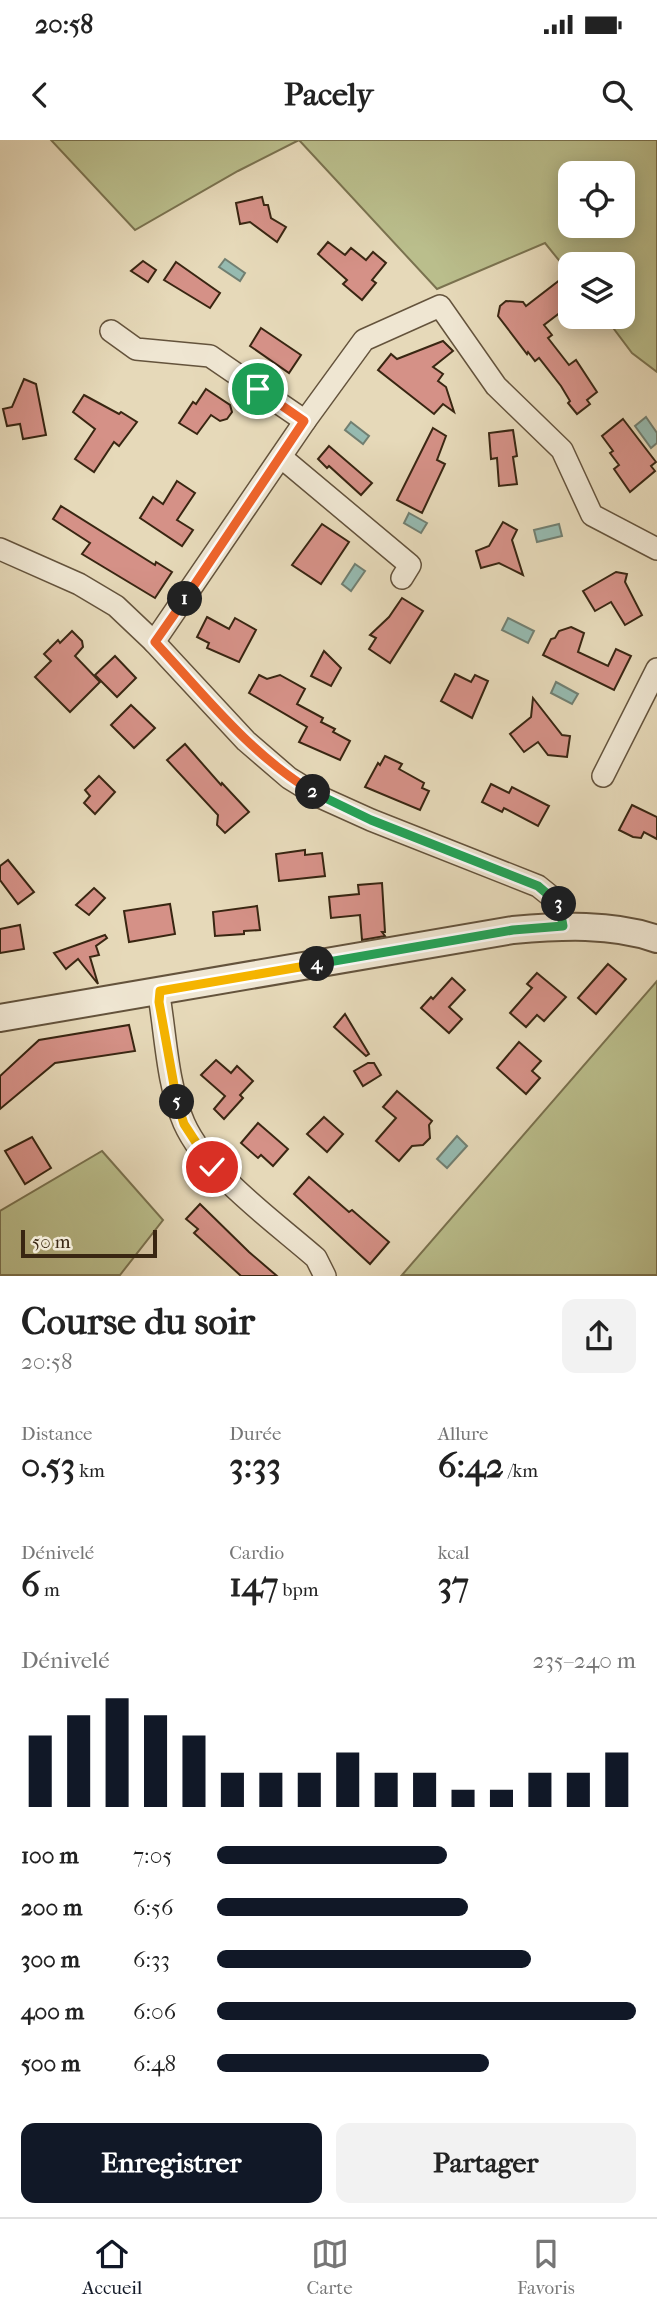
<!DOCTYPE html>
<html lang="fr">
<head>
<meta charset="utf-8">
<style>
	body { margin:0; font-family:"IM FELL French Canon",serif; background:#f2f2f2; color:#222; height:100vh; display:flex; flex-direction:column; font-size:26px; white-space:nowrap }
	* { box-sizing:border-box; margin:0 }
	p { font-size:23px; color:#767676 }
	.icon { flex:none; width:38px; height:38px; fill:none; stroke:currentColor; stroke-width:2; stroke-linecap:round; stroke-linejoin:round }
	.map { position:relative; height:1136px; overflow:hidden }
	.sheet { display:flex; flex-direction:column; background:#fff; flex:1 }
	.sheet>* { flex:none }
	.controls { position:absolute; left:558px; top:21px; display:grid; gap:14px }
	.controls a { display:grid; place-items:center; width:77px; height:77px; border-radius:14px; background:#fff; box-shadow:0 4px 18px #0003; font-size:35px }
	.scale { position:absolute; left:21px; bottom:18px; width:136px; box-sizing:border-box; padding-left:7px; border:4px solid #392612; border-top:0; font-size:19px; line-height:24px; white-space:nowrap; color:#392612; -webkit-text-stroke:5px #efe6d2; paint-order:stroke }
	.pin { position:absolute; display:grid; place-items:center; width:60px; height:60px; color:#fff; margin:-30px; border:4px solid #fff; border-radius:50%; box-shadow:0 2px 7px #0007 }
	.km { position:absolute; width:35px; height:35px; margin:-18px; border-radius:50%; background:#222; color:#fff; font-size:19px; line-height:35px; text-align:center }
	.round { display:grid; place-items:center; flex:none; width:74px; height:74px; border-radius:14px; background:#f2f2f2 }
	.head { display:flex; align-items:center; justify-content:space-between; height:119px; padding:0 21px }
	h1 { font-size:38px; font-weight:700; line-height:52px }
	.stats { display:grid; grid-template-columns:repeat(3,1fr); gap:10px; height:119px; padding:7px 21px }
	.stats div { display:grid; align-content:center }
	.stats b { font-size:35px; font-weight:700 }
	.stats small { font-size:19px; font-weight:400 }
	.stats p { font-size:19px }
	.chart { height:196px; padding:14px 21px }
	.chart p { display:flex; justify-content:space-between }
	.chart svg { width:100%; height:126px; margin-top:7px; stroke:#111827; stroke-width:6 }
	.primary-button { display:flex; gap:14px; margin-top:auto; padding:14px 21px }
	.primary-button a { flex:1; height:80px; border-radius:14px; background:#111827; color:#fff; font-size:28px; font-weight:700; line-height:80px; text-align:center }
	.primary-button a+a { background:#f2f2f2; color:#222 }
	ul { padding:0 21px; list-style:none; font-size:23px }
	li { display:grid; grid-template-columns:112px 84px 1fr; align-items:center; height:52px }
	li i { height:18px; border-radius:9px; background:#111827 }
	.status { display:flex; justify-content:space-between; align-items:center; height:49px; padding:0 35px; background:#fff; direction:ltr }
	.status svg { height:19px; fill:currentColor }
	header { display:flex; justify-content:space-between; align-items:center; height:91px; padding:0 21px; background:#fff; font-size:32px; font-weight:700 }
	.dock { display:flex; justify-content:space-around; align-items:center; height:98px; border-top:2px solid #e0e0e0; background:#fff; font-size:19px; color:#767676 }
	.dock a { display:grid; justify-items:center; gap:4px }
	.dock .on { color:#111827 }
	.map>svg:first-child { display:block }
</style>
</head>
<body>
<div class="status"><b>20:58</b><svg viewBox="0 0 49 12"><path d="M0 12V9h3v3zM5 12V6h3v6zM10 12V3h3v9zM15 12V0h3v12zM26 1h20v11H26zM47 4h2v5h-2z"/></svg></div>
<header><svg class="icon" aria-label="back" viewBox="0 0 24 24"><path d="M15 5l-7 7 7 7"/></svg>Pacely<svg class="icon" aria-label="search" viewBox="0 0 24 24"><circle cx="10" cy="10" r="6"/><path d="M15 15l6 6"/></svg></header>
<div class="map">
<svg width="657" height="1136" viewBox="0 0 657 1136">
	<rect width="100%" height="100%" fill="#e6d9b9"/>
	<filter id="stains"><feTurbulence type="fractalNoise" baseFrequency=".00286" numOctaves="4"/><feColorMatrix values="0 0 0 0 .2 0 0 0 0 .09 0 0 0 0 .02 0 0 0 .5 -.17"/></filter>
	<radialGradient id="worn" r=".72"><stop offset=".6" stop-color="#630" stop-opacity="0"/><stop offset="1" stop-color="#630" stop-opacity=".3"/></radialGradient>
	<g fill="#babe8c" stroke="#7a724f" stroke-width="2" fill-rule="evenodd">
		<path d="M 51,0 L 657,0 L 657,232 L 632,213 L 605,177 L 623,177 L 623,124 L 570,124 L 570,134 L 545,103 L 437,149 L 299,0 L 238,31 L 135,90 ZM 623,33 L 623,86 L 570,86 L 570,33 Z"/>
		<path d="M 657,841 L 657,1135 L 402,1135 Z"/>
		<path d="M 102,1011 L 163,1080 L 120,1135 L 0,1135 L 0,1071 Z"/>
	</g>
	<g fill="#96bab0" stroke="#717f71" stroke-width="2">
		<path d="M 225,119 L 245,133 L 240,141 L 219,127 Z"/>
		<path d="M 646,277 L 657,293 L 657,303 L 651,308 L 635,286 Z"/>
		<path d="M 351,282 L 369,296 L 363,304 L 345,290 Z"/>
		<path d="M 409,373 L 427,383 L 421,393 L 404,383 Z"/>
		<path d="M 559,384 L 562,396 L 537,402 L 534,390 Z"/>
		<path d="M 355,424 L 365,431 L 351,451 L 342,444 Z"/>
		<path d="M 508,478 L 534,491 L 528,503 L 502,490 Z"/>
		<path d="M 556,542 L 578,554 L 572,564 L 551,553 Z"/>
		<path d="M 457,996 L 467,1006 L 447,1028 L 437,1019 Z"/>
	</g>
	<g fill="#d59187" stroke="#392612" stroke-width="2">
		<path d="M 262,57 L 264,65 L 268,65 L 271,78 L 286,87 L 277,102 L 250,82 L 240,84 L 236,63 Z"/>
		<path d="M 328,102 L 345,115 L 351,108 L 366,120 L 373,112 L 386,123 L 372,140 L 376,143 L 362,160 L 343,144 L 347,140 L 318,114 Z"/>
		<path d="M 143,121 L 156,130 L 148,142 L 131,131 Z"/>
		<path d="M 176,122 L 220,153 L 210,168 L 164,140 Z"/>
		<path d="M 565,136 L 570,144 L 570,165 L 544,185 L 552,195 L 548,198 L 569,225 L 576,220 L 597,252 L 587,260 L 590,264 L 577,274 L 568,263 L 570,261 L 561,246 L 539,218 L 535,221 L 528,212 L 527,214 L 498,176 L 500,166 L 506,161 L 523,162 L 526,166 Z"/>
		<path d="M 261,188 L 301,215 L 289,233 L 250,206 Z"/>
		<path d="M 443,201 L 453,211 L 433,227 L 443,234 L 438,241 L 446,247 L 454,272 L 443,264 L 434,274 L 378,230 L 391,214 L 397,219 Z"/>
		<path d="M 24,239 L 36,244 L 46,295 L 23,299 L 20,284 L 7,286 L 3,269 L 12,267 Z"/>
		<path d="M 206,249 L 230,265 L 232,272 L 227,279 L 220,281 L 211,275 L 197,294 L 179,283 L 193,262 L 196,264 Z"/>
		<path d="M 84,255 L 119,274 L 121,272 L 137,282 L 119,306 L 114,302 L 94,332 L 75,319 L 95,289 L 73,272 Z"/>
		<path d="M 623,279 L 656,322 L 651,326 L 655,331 L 630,352 L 614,329 L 619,325 L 610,313 L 613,311 L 602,296 Z"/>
		<path d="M 433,288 L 446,296 L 437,320 L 445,324 L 422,373 L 397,360 Z"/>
		<path d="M 513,290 L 517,316 L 513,317 L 517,344 L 499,346 L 497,318 L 491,319 L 489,293 Z"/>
		<path d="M 329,306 L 372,343 L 361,355 L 329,326 L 327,328 L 318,319 Z"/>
		<path d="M 177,341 L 195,353 L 177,380 L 193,390 L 182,406 L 140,378 L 153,357 L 163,364 Z"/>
		<path d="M 61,366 L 155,425 L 156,422 L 172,432 L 155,458 L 82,414 L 90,403 L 53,379 Z"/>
		<path d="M 503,382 L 517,390 L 512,400 L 523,435 L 499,423 L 481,428 L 476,411 L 489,406 Z"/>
		<path d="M 322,384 L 349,402 L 321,444 L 292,425 Z"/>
		<path d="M 616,432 L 627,434 L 625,442 L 642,475 L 625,485 L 611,462 L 595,471 L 583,451 Z"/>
		<path d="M 402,458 L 423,471 L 390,523 L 369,509 L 376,498 L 370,495 L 389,477 Z"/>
		<path d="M 207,477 L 229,489 L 235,478 L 256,490 L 239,522 L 207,508 L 209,503 L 197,497 Z"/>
		<path d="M 571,487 L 584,493 L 578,512 L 608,526 L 616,509 L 631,516 L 614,550 L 543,515 L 551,499 L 555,498 L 559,491 Z"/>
		<path d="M 72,491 L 82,501 L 83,507 L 75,516 L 100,542 L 70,572 L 35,537 L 51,521 L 44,514 L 58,500 L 60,503 Z"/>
		<path d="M 324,511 L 341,528 L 331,546 L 311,536 Z"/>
		<path d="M 115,516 L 136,538 L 117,557 L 95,535 Z"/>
		<path d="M 455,534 L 471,542 L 475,535 L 488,541 L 472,578 L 441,561 Z"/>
		<path d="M 259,535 L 267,539 L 280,535 L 305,549 L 297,564 L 323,578 L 321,582 L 335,589 L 333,592 L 350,601 L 340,620 L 299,602 L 307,587 L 249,553 Z"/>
		<path d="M 533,558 L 562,595 L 570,596 L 567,617 L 548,615 L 538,602 L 524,612 L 510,594 L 531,577 Z"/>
		<path d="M 131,565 L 155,588 L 134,608 L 111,585 Z"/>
		<path d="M 185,604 L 221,645 L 222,643 L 249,672 L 225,693 L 217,685 L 218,675 L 167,620 Z"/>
		<path d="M 385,616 L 402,624 L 399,629 L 424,643 L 422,648 L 429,651 L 420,670 L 365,647 L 378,623 L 380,625 Z"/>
		<path d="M 99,636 L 115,652 L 95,674 L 84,663 L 90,656 L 85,650 Z"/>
		<path d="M 491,644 L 509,653 L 512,647 L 549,666 L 538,686 L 504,668 L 502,672 L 482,662 Z"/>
		<path d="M 632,665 L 657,677 L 657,699 L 644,692 L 641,698 L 633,697 L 619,690 Z"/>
		<path d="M 305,710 L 305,715 L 322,713 L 325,736 L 279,741 L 276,714 Z"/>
		<path d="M 8,720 L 34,752 L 18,764 L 0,740 L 0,726 Z"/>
		<path d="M 382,743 L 385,792 L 382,792 L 385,796 L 362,800 L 360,775 L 331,778 L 329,757 L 359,754 L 358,745 Z"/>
		<path d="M 94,748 L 105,758 L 89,775 L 76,765 Z"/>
		<path d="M 170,764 L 175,794 L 129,802 L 124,771 Z"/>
		<path d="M 257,766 L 260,790 L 244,791 L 244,794 L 215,796 L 213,772 Z"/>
		<path d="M 20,785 L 24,809 L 0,813 L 0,789 Z"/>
		<path d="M 105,795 L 107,798 L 96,806 L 99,815 L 90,817 L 98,844 L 78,819 L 66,829 L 54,813 Z"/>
		<path d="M 608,824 L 626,839 L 596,874 L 578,858 Z"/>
		<path d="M 537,833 L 566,857 L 544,881 L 537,875 L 526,887 L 510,873 L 532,848 L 527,844 Z"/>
		<path d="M 452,838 L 465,850 L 449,867 L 462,879 L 449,893 L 421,868 L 431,857 L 433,859 Z"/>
		<path d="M 345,874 L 369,914 L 366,916 L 334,887 Z"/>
		<path d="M 129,885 L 135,911 L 55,923 L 0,969 L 0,936 L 39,900 Z"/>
		<path d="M 519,902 L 541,921 L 532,931 L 540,938 L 526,954 L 497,928 Z"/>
		<path d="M 216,920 L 231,933 L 237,926 L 253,941 L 240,955 L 243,958 L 224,979 L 214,969 L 225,956 L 201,935 Z"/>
		<path d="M 368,923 L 374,923 L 381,935 L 363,946 L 354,931 Z"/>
		<path d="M 397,951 L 432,981 L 429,985 L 430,998 L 423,1005 L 412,1006 L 399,1021 L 376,1001 L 396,978 L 383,967 Z"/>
		<path d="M 324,977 L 343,994 L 327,1012 L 307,994 Z"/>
		<path d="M 258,983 L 288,1009 L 273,1026 L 261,1015 L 258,1018 L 241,1003 Z"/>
		<path d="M 32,997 L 51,1028 L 25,1044 L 5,1011 Z"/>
		<path d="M 309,1037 L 349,1072 L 352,1070 L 389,1102 L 370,1124 L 294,1054 Z"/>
		<path d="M 200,1064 L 249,1112 L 277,1136 L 241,1136 L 194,1093 L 198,1089 L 186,1079 Z"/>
	</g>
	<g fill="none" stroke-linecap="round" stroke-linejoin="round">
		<g stroke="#64533c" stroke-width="24">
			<g id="minor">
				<path d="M 111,191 L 136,209 L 210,216 L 305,281"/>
				<path d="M 281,317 L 410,425 L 402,438"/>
				<path d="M 0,409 L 79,444 L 116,466 L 154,502 L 246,601 L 289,638 L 320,657 L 371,680 L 538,746 L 558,762 L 563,786"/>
				<path d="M 154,502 L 305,281 L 364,200 L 440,166 L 496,246 L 562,310 L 592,375 L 657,409"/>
				<path d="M 603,636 L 657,529"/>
				<path d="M 160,851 L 160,862 C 166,901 168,946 184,983 C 206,1033 275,1082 316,1118 L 325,1136"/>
			</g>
		</g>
		<g stroke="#64533c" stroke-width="30">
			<path id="tertiary" d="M 0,878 L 513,790 C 560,786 612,783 657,799"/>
		</g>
		<use href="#minor" stroke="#efe6d2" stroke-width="21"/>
		<use href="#tertiary" stroke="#efe6d2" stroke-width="26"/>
	</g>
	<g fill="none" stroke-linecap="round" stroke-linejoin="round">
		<g stroke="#fff" stroke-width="14">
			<path id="split-1" d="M 185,459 L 304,281 L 258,249"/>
		</g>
		<g stroke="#fff" stroke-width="14">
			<path id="split-2" d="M 185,459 L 155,502 C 204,555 250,614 313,652"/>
		</g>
		<g stroke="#fff" stroke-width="14">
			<path id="split-3" d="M 313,652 L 371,680 L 538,746 L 559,764"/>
		</g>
		<g stroke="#fff" stroke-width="14">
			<path id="split-4" d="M 317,824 L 513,790 L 563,786 L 559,764"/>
		</g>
		<g stroke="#fff" stroke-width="14">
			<path id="split-5" d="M 177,962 L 159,862 L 160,851 L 317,824"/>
		</g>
		<g stroke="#fff" stroke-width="14">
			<path id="split-6" d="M 177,962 L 184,984 L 212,1027"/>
		</g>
		<use href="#split-1" stroke="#f0652b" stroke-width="9"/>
		<use href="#split-2" stroke="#f0652b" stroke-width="9"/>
		<use href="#split-3" stroke="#22a559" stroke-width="9"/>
		<use href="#split-4" stroke="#22a559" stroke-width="9"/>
		<use href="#split-5" stroke="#f5b400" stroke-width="9"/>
		<use href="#split-6" stroke="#f5b400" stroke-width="9"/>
	</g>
	<rect width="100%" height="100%" filter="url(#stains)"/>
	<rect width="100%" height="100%" fill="url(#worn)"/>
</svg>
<div class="controls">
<a><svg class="icon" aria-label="locate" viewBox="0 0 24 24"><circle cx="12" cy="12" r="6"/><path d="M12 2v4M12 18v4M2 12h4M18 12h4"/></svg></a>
<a><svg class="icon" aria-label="layers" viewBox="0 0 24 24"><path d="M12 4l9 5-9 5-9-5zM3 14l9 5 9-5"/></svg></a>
</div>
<div class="scale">50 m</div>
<div class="pin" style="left:258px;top:249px;background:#1e9e55"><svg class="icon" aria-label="arrive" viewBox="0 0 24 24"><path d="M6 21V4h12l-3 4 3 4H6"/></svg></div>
<div class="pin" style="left:212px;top:1027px;background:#d93025"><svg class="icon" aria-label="check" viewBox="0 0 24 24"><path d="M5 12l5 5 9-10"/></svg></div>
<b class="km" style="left:185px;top:459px">1</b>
<b class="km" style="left:313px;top:652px">2</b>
<b class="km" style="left:559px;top:764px">3</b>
<b class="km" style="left:317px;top:824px">4</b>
<b class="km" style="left:177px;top:962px">5</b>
</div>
<section class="sheet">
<div class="head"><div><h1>Course du soir</h1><p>20:58</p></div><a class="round"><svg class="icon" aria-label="share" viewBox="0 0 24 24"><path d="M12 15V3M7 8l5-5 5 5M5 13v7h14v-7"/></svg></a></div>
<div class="stats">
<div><p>Distance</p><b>0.53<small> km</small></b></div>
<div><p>Durée</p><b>3:33</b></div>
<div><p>Allure</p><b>6:42<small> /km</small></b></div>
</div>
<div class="stats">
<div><p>Dénivelé</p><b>6<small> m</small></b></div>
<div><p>Cardio</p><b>147<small> bpm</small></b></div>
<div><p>kcal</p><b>37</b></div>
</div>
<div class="chart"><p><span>Dénivelé</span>235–240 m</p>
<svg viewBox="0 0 160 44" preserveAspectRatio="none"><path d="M5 44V19M15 44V12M25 44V6M35 44V12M45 44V19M55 44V32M65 44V32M75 44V32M85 44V25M95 44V32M105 44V32M115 44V38M125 44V38M135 44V32M145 44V32M155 44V25"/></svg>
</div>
<ul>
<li><b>100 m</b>7:05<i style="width:55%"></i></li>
<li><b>200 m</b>6:56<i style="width:60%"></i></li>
<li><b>300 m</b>6:33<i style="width:75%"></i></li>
<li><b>400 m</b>6:06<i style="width:100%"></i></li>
<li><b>500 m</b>6:48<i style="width:65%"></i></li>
</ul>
<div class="primary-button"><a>Enregistrer</a><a>Partager</a></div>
</section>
<nav class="dock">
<a class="on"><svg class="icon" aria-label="home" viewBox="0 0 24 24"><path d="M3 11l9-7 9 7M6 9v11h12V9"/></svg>Accueil</a>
<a><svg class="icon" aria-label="map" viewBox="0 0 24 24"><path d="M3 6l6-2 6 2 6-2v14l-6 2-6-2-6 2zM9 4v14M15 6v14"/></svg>Carte</a>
<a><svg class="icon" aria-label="saved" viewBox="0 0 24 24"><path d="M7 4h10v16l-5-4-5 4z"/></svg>Favoris</a>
</nav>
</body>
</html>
